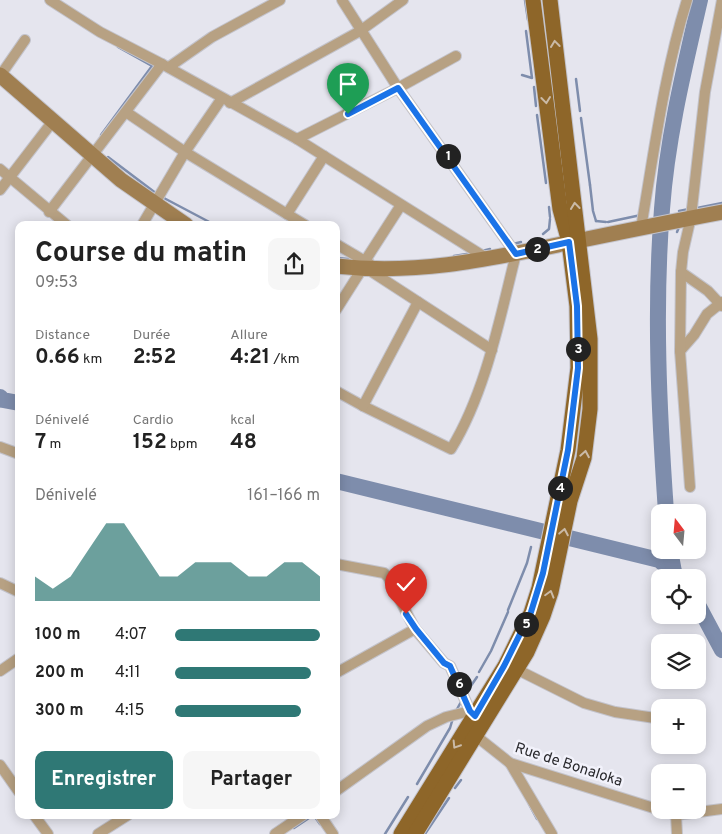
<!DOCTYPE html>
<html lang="fr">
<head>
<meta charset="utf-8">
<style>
	body { margin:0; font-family:Overpass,sans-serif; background:#f6f6f6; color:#222; height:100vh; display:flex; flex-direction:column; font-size:19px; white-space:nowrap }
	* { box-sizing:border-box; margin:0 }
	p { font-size:16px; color:#767676 }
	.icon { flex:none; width:28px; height:28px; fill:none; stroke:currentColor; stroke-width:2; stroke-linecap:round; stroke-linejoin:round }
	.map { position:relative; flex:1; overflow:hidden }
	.side { position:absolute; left:15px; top:221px; width:325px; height:598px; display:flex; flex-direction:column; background:#fff; border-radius:10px; box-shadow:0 2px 12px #0003 }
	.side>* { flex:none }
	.needle { width:32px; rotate:344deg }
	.fabs { position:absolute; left:651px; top:504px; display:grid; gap:10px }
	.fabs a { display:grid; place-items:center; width:55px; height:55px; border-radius:10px; background:#fff; box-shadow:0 2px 12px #0003; font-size:25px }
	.pin { position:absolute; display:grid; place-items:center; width:42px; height:42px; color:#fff; margin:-51px -21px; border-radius:50% 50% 50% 0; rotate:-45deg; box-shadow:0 0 5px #0007 }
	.pin .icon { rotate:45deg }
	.km { position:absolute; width:25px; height:25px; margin:-12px; border-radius:50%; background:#222; color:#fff; font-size:14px; line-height:25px; text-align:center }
	.round { display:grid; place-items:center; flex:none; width:52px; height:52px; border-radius:10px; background:#f6f6f6 }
	.headline { display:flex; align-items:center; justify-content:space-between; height:85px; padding:0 20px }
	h1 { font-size:28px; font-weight:700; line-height:38px }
	.figures { display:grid; grid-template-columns:repeat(3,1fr); gap:8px; height:85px; padding:5px 20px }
	.figures div { display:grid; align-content:center }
	.figures b { font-size:21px; font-weight:700 }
	.figures small { font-size:14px; font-weight:400 }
	.figures p { font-size:14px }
	.chart { height:140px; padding:10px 20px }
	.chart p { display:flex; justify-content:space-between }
	.chart svg { width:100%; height:90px; margin-top:5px; fill:#2f7875; opacity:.7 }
	.action { display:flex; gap:10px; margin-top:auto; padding:10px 20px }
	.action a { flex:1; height:58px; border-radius:10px; background:#2f7875; color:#fff; font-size:20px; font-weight:700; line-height:58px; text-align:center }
	.action a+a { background:#f6f6f6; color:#222 }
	ul { padding:0 20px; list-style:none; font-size:16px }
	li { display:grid; grid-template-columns:80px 60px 1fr; align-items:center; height:38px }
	li i { height:12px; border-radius:6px; background:#2f7875 }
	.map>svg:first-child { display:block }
</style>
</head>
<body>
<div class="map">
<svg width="722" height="834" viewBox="0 0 722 834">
	<rect width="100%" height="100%" fill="#e5e5ee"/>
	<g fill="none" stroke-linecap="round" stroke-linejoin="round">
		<g stroke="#7e8dac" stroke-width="2.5">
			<path d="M 525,0 L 528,20"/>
			<path d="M 522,75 L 532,78 L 526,31"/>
			<path d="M 576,79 L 580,111"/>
			<path d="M 534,87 L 536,106"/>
			<path d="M 537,115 L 546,183"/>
			<path d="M 581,118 L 590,185"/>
			<path d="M 101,135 L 152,66 L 118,47"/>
			<path d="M 108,157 L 157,194"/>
			<path d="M 590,185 L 593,211 L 596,221"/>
			<path d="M 162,197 L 215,225"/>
			<path d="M 549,207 L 550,217"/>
			<path d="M 697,208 L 722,203"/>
			<path d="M 679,211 L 689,209"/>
			<path d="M 656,215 L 666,213"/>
			<path d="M 596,221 L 606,222"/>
			<path d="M 608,222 L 641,215"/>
			<path d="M 677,232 L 679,227"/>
			<path d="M 543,234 L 549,229 L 550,219"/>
			<path d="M 513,244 L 521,242"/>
			<path d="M 482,251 L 490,249"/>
			<path d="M 454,256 L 473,253"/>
			<path d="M 336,258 L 348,259"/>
			<path d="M 508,610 L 527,563 L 531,547"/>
			<path d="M 479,672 L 491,651 L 508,612"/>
			<path d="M 466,693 L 477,677"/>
			<path d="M 456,711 L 462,700"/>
			<path d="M 417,784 L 450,728 L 453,718"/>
			<path d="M 455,788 L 461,780"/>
			<path d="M 529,804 L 537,819"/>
			<path d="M 315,817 L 320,824"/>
			<path d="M 294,828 L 312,816"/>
			<path d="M 385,834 L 408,797"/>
			<path d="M 425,834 L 449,798"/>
		</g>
		<g stroke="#7e8dac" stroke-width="16">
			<path d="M 0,397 L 3,400 L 19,403"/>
			<path d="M 336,481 L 659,560 L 680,578"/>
			<path d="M 666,512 C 659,411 654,310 662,209 C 667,139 684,69 700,0"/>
			<path d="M 670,550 L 674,572"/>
			<path d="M 698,605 L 722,650"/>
		</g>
		<g stroke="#c3c3cb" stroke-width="12">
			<g id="street">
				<path d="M 50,0 L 100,32 L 162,64 L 297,139 L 488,259"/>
				<path d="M 169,67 L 212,37 L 280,0"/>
				<path d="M 0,76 L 25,40"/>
				<path d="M 230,103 L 360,31 L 403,0"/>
				<path d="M 126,112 L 185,152 L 305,225"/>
				<path d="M 297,139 L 398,88 L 456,56"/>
				<path d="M 0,169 L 67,225"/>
				<path d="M 0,190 L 53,121"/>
				<path d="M 49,212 L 162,64"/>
				<path d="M 287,214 L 324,156"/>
				<path d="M 142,225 L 185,152 L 222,98"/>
				<path d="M 641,228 C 654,152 664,74 687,0"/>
				<path d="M 336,244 L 370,264"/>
				<path d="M 365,261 L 401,205"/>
				<path d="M 369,270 L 492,350"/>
				<path d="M 681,272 L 708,291 L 722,306"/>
				<path d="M 336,310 L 362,269"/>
				<path d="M 680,351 L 694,335 L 707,314 L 722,302"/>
				<path d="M 336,391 L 363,406 L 451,449 C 486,392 500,317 516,254 L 398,88 L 342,0"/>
				<path d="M 363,406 L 418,302"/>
				<path d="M 0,447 L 19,454"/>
				<path d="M 690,487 L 680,351 L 681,272 L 683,252 L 691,217 L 705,92 L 722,0"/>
				<path d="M 336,564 L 384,573 L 388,577 L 415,629 L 444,663 L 450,666 L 470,711 L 478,718"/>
				<path d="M 0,583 L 19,592"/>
				<path d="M 516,669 L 584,703 L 615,712 L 655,718"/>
				<path d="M 0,671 L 19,658"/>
				<path d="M 336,673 L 415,629"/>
				<path d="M 476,736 L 510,763 L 660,810"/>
				<path d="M 510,763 L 552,834"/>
				<path d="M 0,765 L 19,792"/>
				<path d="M 336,791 L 427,726 L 446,717 L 470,711"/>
				<path d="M 661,810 L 676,815 L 722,809"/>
				<path d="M 34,815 L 48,834"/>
				<path d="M 320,815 L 333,834"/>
				<path d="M 676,815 L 677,834"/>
				<path d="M 98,834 L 128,815"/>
				<path d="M 275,834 L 303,815"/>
			</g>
		</g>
		<g stroke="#c3c3cb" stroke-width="17">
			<g id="secondary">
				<path d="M 0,75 L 121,180 L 186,225"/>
				<path d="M 336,266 C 415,275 485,260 562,244 C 615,233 669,222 722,212"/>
			</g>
		</g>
		<g stroke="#c3c3cb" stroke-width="17">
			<g id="primary">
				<path d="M 401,834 L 505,666 L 531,613 L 539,588 L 568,450 L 578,368 L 577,306 L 569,242 L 560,209 L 533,0"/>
				<path d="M 415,834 L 527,652 L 543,616 L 551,592 L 570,501 L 584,458 L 590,409 L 590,339 L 550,0"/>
			</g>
		</g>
		<use href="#street" stroke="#b7a183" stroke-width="10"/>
		<use href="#secondary" stroke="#a07f51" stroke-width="15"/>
		<use href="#primary" stroke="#8e6629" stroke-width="15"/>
	</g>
	<defs><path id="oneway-chevron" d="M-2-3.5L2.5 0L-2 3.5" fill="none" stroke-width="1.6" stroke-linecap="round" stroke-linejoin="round" transform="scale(1.25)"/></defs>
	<g stroke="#cabaa7">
		<use href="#oneway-chevron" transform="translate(555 44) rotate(-97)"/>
		<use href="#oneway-chevron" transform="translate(546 100) rotate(83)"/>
		<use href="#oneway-chevron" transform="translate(575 206) rotate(-96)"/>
		<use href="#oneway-chevron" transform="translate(585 454) rotate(-80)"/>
		<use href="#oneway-chevron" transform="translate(564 532) rotate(-79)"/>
		<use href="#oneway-chevron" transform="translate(550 594) rotate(-74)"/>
		<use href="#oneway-chevron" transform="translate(456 745) rotate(122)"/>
	</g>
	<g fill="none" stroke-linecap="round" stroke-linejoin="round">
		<g stroke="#fff" stroke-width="10">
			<path id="route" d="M 348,114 L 398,88 L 516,254 L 569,242 L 577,306 L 578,368 L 568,450 L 543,573 L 531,612 L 504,666 L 475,716 L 470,711 L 450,666 L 444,663 L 416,629 L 406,614"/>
		</g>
		<use href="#route" stroke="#1a73e8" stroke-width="6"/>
	</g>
	<g text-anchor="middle" stroke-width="5" stroke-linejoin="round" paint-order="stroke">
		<g font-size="15" fill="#2a2a2e" stroke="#f2f2fb">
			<text transform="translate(569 764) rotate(18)" y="5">Rue de Bonaloka</text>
		</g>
	</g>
</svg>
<div class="fabs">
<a><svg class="needle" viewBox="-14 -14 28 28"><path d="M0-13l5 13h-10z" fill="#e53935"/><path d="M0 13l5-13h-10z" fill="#767676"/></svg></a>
<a><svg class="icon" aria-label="locate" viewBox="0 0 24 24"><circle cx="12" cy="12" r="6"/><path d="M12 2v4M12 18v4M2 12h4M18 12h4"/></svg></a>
<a><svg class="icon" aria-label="layers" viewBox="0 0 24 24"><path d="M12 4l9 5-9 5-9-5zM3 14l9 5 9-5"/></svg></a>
<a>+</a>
<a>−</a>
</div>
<div class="pin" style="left:348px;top:114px;background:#1e9e55"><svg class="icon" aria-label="arrive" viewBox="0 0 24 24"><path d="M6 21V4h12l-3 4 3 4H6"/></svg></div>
<div class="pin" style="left:406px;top:614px;background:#d93025"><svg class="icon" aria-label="check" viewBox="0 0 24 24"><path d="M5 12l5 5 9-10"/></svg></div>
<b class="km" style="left:448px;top:156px">1</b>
<b class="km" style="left:537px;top:249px">2</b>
<b class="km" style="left:578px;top:349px">3</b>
<b class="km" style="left:560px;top:488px">4</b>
<b class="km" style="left:526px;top:624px">5</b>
<b class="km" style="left:459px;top:684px">6</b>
<section class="side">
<div class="headline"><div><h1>Course du matin</h1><p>09:53</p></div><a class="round"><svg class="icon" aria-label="share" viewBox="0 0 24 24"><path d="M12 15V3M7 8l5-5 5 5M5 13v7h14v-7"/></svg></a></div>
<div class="figures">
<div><p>Distance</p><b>0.66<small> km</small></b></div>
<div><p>Durée</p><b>2:52</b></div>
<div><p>Allure</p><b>4:21<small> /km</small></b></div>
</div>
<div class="figures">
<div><p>Dénivelé</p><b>7<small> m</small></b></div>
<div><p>Cardio</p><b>152<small> bpm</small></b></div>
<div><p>kcal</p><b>48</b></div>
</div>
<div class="chart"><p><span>Dénivelé</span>161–166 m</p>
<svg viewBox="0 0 160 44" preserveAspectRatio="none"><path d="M0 44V32L10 38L20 32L30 19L40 6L50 6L60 19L70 32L80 32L90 25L100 25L110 25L120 32L130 32L140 25L150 25L160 32V44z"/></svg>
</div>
<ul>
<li><b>100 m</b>4:07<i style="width:100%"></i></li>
<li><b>200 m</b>4:11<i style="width:94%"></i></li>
<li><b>300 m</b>4:15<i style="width:87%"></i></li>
</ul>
<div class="action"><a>Enregistrer</a><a>Partager</a></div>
</section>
</div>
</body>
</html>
